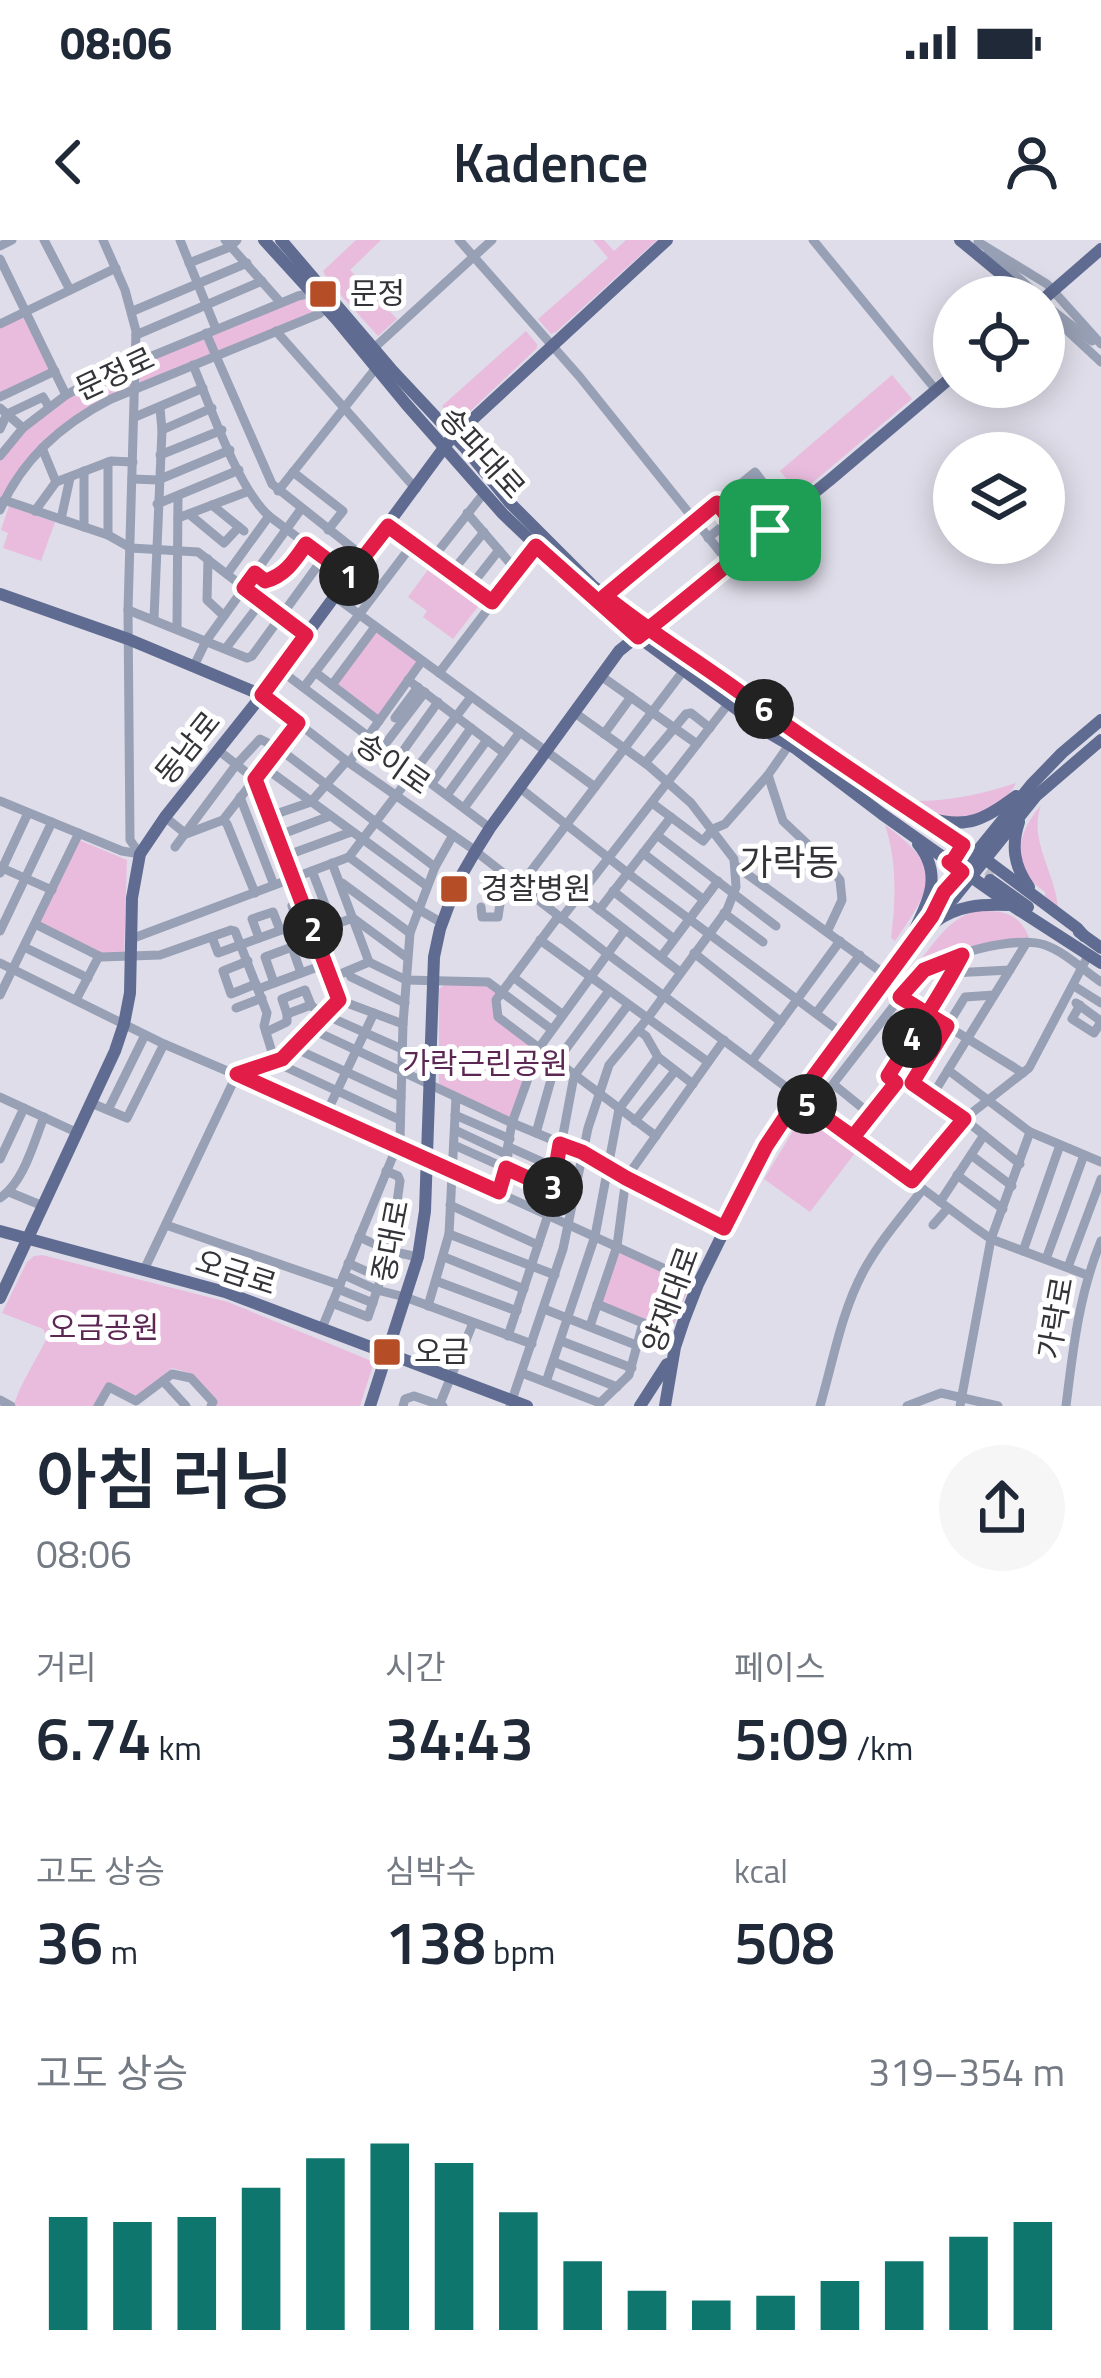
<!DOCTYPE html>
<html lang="ko">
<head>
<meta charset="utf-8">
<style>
	body { margin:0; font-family:"Titillium Web","Noto Sans KR",sans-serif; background:#f6f6f7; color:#1f2937; height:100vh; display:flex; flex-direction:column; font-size:45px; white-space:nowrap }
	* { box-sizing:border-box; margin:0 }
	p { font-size:39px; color:#747a83 }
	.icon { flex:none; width:66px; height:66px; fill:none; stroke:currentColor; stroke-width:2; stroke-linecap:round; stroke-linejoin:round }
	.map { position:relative; height:1166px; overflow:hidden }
	.sheet { display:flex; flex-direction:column; background:#fff; flex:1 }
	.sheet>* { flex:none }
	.buttons { position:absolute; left:933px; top:36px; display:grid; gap:24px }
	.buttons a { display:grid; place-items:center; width:132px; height:132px; border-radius:50%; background:#fff; box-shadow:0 6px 30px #0003; font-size:60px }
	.pin { position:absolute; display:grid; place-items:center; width:102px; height:102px; color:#fff; margin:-51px; border-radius:24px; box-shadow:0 6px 18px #0006 }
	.km { position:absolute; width:60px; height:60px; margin:-30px; border-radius:50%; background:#222; color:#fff; font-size:33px; line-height:60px; text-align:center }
	.round { display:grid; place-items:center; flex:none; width:126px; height:126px; border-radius:63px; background:#f6f6f7 }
	.headline { display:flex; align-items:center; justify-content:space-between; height:204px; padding:0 36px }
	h1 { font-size:66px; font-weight:600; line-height:90px }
	.stats { display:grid; grid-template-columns:repeat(3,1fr); gap:18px; height:204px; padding:12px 36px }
	.stats div { display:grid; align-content:center }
	.stats b { font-size:60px; font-weight:600 }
	.stats small { font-size:33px; font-weight:400 }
	.stats p { font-size:33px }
	.chart { height:336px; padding:24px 36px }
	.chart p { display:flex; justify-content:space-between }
	.chart svg { width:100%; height:216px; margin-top:12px; stroke:#0f766e; stroke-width:6 }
	.status { display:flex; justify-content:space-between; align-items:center; height:84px; padding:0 60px; background:#fff; direction:ltr }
	.status svg { height:33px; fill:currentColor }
	header { display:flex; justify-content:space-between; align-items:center; height:156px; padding:0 36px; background:#fff; font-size:54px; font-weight:600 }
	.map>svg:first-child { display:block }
</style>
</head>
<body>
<div class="status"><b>08:06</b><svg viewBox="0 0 49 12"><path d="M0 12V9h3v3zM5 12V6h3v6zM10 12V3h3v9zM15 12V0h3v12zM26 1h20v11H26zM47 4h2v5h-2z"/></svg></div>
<header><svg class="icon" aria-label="back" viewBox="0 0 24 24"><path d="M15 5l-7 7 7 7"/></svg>Kadence<svg class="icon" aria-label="person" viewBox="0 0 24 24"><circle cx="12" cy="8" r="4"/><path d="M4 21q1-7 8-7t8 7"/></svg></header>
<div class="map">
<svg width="1101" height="1166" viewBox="0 0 1101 1166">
	<rect width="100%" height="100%" fill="#dedde9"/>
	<g fill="#e9bcde">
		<path d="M 356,0 L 381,0 L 350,30 L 397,79 L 378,96 L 329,42 L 323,31 Z"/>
		<path d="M 593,0 L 604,0 L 614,11 L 626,0 L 657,0 L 556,92 L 551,94 L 538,79 L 608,18 Z"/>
		<path d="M 300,58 L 306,58 L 315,69 L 314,71 L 81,172 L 13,241 L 0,259 L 0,221 L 26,190 L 50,169 L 98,140 Z"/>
		<path d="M 26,74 L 53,131 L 0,156 L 0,87 Z"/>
		<path d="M 526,91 L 537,104 L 537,108 L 461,180 L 454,181 L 442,166 Z"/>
		<path d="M 892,135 L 912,159 L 799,254 L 780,231 Z"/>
		<path d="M 9,266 L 55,282 L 41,321 L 3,308 L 8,293 L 1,290 Z"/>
		<path d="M 430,327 L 480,364 L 453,399 L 423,377 L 427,371 L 408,357 Z"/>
		<path d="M 375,390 L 419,422 L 379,480 L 334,445 Z"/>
		<path d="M 1016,543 C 999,578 937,597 911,561 C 946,562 983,554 1016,543 Z"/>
		<path d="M 1041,565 C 1028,601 1056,633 1058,669 L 1045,656 L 1045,652 C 1009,628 1016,595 1041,565 Z"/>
		<path d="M 885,585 C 945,628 932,648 895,701 L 891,698 C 896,661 897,621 885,585 Z"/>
		<path d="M 79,600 L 127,620 L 124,713 L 101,714 L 39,682 Z"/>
		<path d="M 975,671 C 1001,671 1017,670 1029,697 C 995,701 952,708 924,727 L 921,725 L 922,718 C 938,698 950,679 975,671 Z"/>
		<path d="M 444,745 L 486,745 L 499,753 L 495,778 L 536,811 L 511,881 L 439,846 L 439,749 Z"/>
		<path d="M 802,876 L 813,876 L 858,909 L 810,972 L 764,939 Z"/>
		<path d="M 620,1012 L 691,1042 L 671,1092 L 599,1062 Z"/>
		<path d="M 42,1015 L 228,1062 L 374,1122 L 360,1166 L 215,1166 L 217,1160 L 193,1134 L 172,1128 L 136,1157 L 109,1144 L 95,1166 L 18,1166 L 14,1164 C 23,1139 35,1122 47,1098 L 43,1089 L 2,1073 L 27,1022 L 34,1016 Z"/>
	</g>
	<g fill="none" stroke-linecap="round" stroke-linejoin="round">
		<path stroke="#bcbbc6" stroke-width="12" stroke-dasharray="12 6" stroke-linecap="butt" d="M 958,609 L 994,634"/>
		<g stroke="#98a0b5" stroke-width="9">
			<path d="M 44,0 L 70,50"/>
			<path d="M 103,0 L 125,50 L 136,91 L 128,370 L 130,600 L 140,614"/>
			<path d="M 180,0 L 216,89"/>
			<path d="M 225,0 L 281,63"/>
			<path d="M 459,0 L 579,136 L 729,323"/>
			<path d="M 813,0 L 936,150"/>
			<path d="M 978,2 L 1047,44 L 1101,104"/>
			<path d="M 0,6 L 12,0"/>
			<path d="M 988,11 L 1031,49 L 1036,57"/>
			<path d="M 0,19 L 66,155"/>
			<path d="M 189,23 L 230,7 L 237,0"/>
			<path d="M 1048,67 L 1092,101"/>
			<path d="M 1044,69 L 1101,122"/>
			<path d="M 133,71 L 247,23"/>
			<path d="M 0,84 L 116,28"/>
			<path d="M 276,91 L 416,249"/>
			<path d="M 206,93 L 272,244 L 364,317"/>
			<path d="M 136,95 L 262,41"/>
			<path d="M 374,108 L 492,0"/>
			<path d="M 193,125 C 210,165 238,249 269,276 L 349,336"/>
			<path d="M 0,157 L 55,131"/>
			<path d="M 0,168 L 23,188"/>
			<path d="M 135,177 L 203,148"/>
			<path d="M 0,189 L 7,174 L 43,157 L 49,167"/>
			<path d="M 162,190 L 212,168"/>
			<path d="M 42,208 L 56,242"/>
			<path d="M 160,215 L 222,190"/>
			<path d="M 0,216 L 23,188 L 66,155 L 96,139 L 298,56 L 311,53"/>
			<path d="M 84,231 L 84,287"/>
			<path d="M 293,232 L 343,271 L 328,290"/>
			<path d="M 132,239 L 158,240 L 230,210"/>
			<path d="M 278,251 L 376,128"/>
			<path d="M 4,260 L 108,295 L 131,308 L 198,312 L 306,395"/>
			<path d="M 157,264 L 239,230"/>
			<path d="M 749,264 L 770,290"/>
			<path d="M 212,265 L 244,291"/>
			<path d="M 0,270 C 22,219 62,184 111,159 L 319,74 L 330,65"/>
			<path d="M 35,271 L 56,242 L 111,221 L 133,222"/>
			<path d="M 467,273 L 516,330"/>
			<path d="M 189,274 L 224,303 L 239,287"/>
			<path d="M 178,278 L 249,251"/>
			<path d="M 61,279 L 70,238"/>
			<path d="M 388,286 L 492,362"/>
			<path d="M 108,295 L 108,222"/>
			<path d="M 208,319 L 207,360 L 224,376"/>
			<path d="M 432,319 L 484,253"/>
			<path d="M 255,333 L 265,341 C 285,336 295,320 306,304"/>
			<path d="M 451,333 L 484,292"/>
			<path d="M 227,334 L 269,276"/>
			<path d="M 470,347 L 499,310"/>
			<path d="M 334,356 L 595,547"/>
			<path d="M 605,356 L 755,232 L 768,249 L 708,298"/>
			<path d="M 128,370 L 247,418 L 252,416 L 324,317"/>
			<path d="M 154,378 L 162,190 L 160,168"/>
			<path d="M 177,388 L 178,256"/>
			<path d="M 226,408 L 262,361"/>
			<path d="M 194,426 L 206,401 L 301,269"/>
			<path d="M 280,430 L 490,588"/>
			<path d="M 315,432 L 379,481"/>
			<path d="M 439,433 L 536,306"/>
			<path d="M 601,436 L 697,504"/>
			<path d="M 408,440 L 504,513"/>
			<path d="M 332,445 L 375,387"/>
			<path d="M 304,447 L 412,305"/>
			<path d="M 262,455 L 348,522 L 470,607 L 609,715 L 974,987 L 991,999 L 1087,1035"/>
			<path d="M 395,478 L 418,447"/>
			<path d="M 604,494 L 631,457"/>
			<path d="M 383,507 L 425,452"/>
			<path d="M 218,510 L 256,540 L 339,760 L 403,784"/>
			<path d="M 398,518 L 438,462"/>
			<path d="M 645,523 L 686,474 L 691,473 L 710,488"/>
			<path d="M 264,527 L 427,646"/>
			<path d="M 768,535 L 783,581 L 822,618 L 840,640 L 842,660 L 827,692"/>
			<path d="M 432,543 L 471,488"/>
			<path d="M 520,548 L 634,638 L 846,796"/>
			<path d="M 447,555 L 487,500"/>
			<path d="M 240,557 L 274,645"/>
			<path d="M 0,561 L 122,611 L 140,614"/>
			<path d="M 652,563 L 703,601 L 713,589 L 725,584 L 768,535 L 789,505"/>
			<path d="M 464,568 L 520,492"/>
			<path d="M 270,576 L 311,562 L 344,524 L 351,520 L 422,421"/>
			<path d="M 165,577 L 186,594 L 223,580 L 298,483"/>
			<path d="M 223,580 L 227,584 L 255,653"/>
			<path d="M 657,595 L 776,686"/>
			<path d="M 277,596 L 330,576"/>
			<path d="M 175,607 L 236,525 L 260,499 L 278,508 L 435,627"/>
			<path d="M 643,613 L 704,660"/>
			<path d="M 285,616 L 351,592"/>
			<path d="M 349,617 L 418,669 L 442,683"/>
			<path d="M 736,626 L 887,736"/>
			<path d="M 2,628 L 52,650"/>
			<path d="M 312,631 L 333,685"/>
			<path d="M 0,633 L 28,573"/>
			<path d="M 342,643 L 410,693"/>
			<path d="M 519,647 L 684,430"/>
			<path d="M 613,651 L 674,699"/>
			<path d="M 580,655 L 680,732"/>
			<path d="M 481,667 L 482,677 L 498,677 L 501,657 L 512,642"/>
			<path d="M 599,670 L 671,577"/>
			<path d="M 724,673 L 763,702"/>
			<path d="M 558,677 L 496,760 L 498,777 L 656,896"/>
			<path d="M 561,679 L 729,463"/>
			<path d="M 35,684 L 101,717 L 160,715 L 231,690 L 235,691 L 267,773 L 264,786 L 275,822 L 400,880"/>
			<path d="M 0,691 L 52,582"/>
			<path d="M 314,692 L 353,678 L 406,717"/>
			<path d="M 212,697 L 218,713 L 298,684 L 292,666 L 300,663 L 298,660"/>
			<path d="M 259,698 L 252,679 L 273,672 L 280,690"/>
			<path d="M 131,699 L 349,617 L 471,457"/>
			<path d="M 540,700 L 708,822"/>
			<path d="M 24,707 L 88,738"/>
			<path d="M 694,713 L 781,782"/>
			<path d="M 661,717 L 718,641"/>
			<path d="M 248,721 L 223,731 L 231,754 L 256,744"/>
			<path d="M 369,722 L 406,740 L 488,742 L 551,789"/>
			<path d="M 0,723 L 164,804 L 300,862 L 698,1044"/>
			<path d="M 348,731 L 351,737 L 405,763"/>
			<path d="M 952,733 L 1010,730"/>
			<path d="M 513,737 L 562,774"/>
			<path d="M 331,738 L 369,722 L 332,623"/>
			<path d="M 274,743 L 265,717 L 292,707 L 301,733"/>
			<path d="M 1074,746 L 1101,763"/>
			<path d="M 258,749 L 323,725 L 324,728"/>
			<path d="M 0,755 L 79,593"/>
			<path d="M 900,757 L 1023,833"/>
			<path d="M 76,760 L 99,716"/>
			<path d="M 1076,763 L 1101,781"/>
			<path d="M 311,765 L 287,774 L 282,759 L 305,750 L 311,765 L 319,773 L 315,780"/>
			<path d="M 1080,765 L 1072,779 L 1094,793 L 1101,782"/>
			<path d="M 236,768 L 262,758"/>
			<path d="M 817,772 L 860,715"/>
			<path d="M 325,775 L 402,809"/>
			<path d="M 311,789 L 512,883 L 582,912 L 724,989"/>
			<path d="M 638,790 L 646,796 L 658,817 L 693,844"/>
			<path d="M 266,792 L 287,782 L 287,774"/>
			<path d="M 292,807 L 401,857"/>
			<path d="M 752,821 L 840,701"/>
			<path d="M 948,830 L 1030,892 L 1101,922"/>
			<path d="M 896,843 L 902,836 L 964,879 L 1020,924"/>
			<path d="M 896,843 L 888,836 L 962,715"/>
			<path d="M 912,843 L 965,757 L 994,755"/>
			<path d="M 932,856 L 1027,702"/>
			<path d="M 0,857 L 78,893"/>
			<path d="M 91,863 L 127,878 L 164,804"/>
			<path d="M 108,870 L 145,795"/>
			<path d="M 326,874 L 374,773"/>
			<path d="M 870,874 L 833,844 L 917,736 C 941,715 1015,695 1045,705 C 1065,712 1083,730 1101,742"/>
			<path d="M 455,875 L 510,899"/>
			<path d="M 635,881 L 675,831"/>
			<path d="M 455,890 L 508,915"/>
			<path d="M 536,893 L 556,822 L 609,751"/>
			<path d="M 853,897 L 896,843"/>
			<path d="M 454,905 L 552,949"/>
			<path d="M 509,907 L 556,928"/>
			<path d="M 971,915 L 1012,946"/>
			<path d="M 0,919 L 24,868"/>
			<path d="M 957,935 L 1003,969"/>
			<path d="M 912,941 L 964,879 L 1029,828 L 1089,714"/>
			<path d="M 9,952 L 43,966"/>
			<path d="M 499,952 L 512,883 L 539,808 L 625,690"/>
			<path d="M 0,958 C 24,942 33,904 44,877"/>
			<path d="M 940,962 L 984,895"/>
			<path d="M 450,965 L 538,1005"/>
			<path d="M 166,985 L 340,1045"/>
			<path d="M 933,985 L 948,968"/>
			<path d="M 449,994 L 555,1035"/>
			<path d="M 359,997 L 390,1011 L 418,1017"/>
			<path d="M 1023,1011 L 1060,905"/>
			<path d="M 444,1017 L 524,1049"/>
			<path d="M 1046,1019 L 1084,915"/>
			<path d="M 348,1023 L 381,1038"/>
			<path d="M 1068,1027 L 1101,939"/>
			<path d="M 144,1030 L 237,834 L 282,819 L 339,760"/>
			<path d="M 344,1035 L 377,1050 L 405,1057 L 532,1104"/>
			<path d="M 436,1041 L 517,1071"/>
			<path d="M 338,1049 L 373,1063"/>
			<path d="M 332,1063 L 368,1077 L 390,1011 L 400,941 L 398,936 L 386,931"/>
			<path d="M 597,1064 L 643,1083 L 629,1135 L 600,1163"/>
			<path d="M 428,1066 L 449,994 L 456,857"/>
			<path d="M 544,1069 L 636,1105"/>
			<path d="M 643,1083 L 665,1091"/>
			<path d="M 590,1086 L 617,1006 L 626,938 L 724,800"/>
			<path d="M 322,1088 L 400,899 L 403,784 L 410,693 L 435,627 L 453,595"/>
			<path d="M 508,1096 L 548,975 L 574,836 L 628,765"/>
			<path d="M 561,1101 L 632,1128"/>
			<path d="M 554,1122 L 617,1147"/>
			<path d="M 522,1133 L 600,1163"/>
			<path d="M 163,1141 L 186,1166"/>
			<path d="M 546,1142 L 595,996 L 619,869 L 658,817"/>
			<path d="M 0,1160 L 11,1166"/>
			<path d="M 98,1166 L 109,1147 L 136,1161 L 172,1134 L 191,1138 L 213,1162 L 211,1166"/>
			<path d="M 403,1166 L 405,1159 L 414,1156 L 443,1166"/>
			<path d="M 439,1166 L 473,1083"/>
			<path d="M 510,1166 L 563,1009 L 588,888 L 609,825 L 647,779 L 727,670 L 736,647 L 734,619 L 691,563 L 649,526 L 575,473"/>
			<path d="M 820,1166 C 833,1122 841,1073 863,1032 C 879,1002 902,976 923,949"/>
			<path d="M 907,1166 L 941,1153 L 998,1166"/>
			<path d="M 960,1166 L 991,999 L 1030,892"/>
			<path d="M 1066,1166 C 1073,1109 1079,1054 1101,1001"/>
		</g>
		<g stroke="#5f6b90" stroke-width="12">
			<path d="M 264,0 L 336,79 L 406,164 L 503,274 L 586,353 L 645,402 L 769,493 L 795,508 L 882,574 L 1011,665 L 1101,723"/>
			<path d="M 281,0 L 391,129 L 465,208 L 510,263 L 593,346 L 694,422 L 985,619 L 1077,688 L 1084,696"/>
			<path d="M 960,0 L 1029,57"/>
			<path d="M 0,354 L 128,399 L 262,455"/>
			<path d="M 930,578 C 968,590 986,578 1016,556"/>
			<path d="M 1019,582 C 1011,606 1014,626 1029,647"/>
			<path d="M 990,640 L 1028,667"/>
			<path d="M 938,671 L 954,658 L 1036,556 L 1101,500"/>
			<path d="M 935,682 C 956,666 980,664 1007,665"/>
			<path d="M 915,689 C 930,659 942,633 918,604"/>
			<path d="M 1079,692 L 1101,708"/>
			<path d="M 0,991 L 225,1052 L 527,1166"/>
			<path d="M 0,1058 L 115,811 L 124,784 L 130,753 L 132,658 L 140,614 L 165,577 L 262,455 L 449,201 L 667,0"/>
			<path d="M 370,1166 L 418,1017 L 425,971 L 434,717 L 440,689 L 457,643 L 475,612 L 490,588 L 619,411 L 831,239 L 954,135"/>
			<path d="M 640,1166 L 667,1124"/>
			<path d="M 665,1166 L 675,1107 L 684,1080 L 698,1044 L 766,906 L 932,675 L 944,652 L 1031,545 L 1062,513 L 1101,480"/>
		</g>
		<path stroke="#5f6b90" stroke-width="12" d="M 1047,56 L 1101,9"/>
	</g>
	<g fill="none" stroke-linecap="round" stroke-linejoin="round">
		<g stroke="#fff" stroke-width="24">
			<path id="route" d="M 770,290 C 726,325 683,362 638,397 L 536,306 L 492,362 L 388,286 L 349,336 L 306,304 C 295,320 285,336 265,341 L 255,333 L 244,348 L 306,395 L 262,455 L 298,483 L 255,539 L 339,760 L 282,819 L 237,834 L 499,952 L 506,928 L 552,949 L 560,904 L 582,912 L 626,938 L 724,988 L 766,906 L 798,858 L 853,897 L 896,843 L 888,836 C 913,796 940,757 962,715 L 924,730 L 900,757 L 947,786 L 912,843 L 964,879 L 912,941 L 798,858 L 932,676 L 944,652 L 962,632 L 949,622 L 953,621 L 963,605 C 889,555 813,506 741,453 C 696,420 648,391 605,356 L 717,263 L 730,280 L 749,265 L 770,290"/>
		</g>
		<use href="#route" stroke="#e11d48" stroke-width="15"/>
	</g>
	<g fill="#b54d27" stroke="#fff" stroke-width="4.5">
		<rect x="308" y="39" width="30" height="30" rx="6"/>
		<rect x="439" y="634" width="30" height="30" rx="6"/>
		<rect x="372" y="1097" width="30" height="30" rx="6"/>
	</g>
	<g text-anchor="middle" stroke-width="10" stroke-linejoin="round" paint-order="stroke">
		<g font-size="30" fill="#343338" stroke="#fff" text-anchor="start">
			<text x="350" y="64">문정</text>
			<text x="481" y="659">경찰병원</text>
			<text x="414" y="1122">오금</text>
		</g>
		<g font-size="30" fill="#343338" stroke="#fff">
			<text transform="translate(115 134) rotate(-25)" y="10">문정로</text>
			<text transform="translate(482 213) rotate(48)" y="10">송파대로</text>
			<text transform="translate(188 508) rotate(-51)" y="10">동남로</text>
			<text transform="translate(393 524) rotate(35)" y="10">송이로</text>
			<text transform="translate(391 1001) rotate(-79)" y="10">중대로</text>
			<text transform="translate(236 1033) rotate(18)" y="10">오금로</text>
			<text transform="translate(671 1060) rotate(-70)" y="10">양재대로</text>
			<text transform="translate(1056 1078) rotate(-80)" y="10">가락로</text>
		</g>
		<g font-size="30" fill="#5d2754" stroke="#fff">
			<text x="485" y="834">가락근린공원</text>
			<text x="104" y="1098">오금공원</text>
		</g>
		<g font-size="36" fill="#343338" stroke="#fff">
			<text x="789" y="635">가락동</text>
		</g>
	</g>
</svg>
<div class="buttons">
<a><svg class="icon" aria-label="locate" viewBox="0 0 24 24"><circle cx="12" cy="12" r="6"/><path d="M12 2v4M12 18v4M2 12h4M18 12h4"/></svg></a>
<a><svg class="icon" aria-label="layers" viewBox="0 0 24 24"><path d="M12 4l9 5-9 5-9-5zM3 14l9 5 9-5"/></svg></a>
</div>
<div class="pin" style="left:770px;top:290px;background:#1e9e55"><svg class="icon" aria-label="arrive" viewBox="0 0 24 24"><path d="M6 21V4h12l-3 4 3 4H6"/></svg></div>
<b class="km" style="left:349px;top:336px">1</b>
<b class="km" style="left:313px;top:689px">2</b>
<b class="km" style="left:553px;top:947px">3</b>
<b class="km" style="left:912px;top:798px">4</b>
<b class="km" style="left:807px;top:864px">5</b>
<b class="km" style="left:764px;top:469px">6</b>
</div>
<section class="sheet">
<div class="headline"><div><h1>아침 러닝</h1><p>08:06</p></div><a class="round"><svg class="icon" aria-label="share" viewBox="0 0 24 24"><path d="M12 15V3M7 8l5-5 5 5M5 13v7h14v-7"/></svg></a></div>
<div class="stats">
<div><p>거리</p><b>6.74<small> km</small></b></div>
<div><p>시간</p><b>34:43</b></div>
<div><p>페이스</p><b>5:09<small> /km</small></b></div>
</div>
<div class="stats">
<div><p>고도 상승</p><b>36<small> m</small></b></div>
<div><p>심박수</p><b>138<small> bpm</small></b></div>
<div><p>kcal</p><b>508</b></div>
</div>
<div class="chart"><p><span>고도 상승</span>319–354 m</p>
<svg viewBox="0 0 160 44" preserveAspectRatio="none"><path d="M5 44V21M15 44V22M25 44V21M35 44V15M45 44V9M55 44V6M65 44V10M75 44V20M85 44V30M95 44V36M105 44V38M115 44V37M125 44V34M135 44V30M145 44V25M155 44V22"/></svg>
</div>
</section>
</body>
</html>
